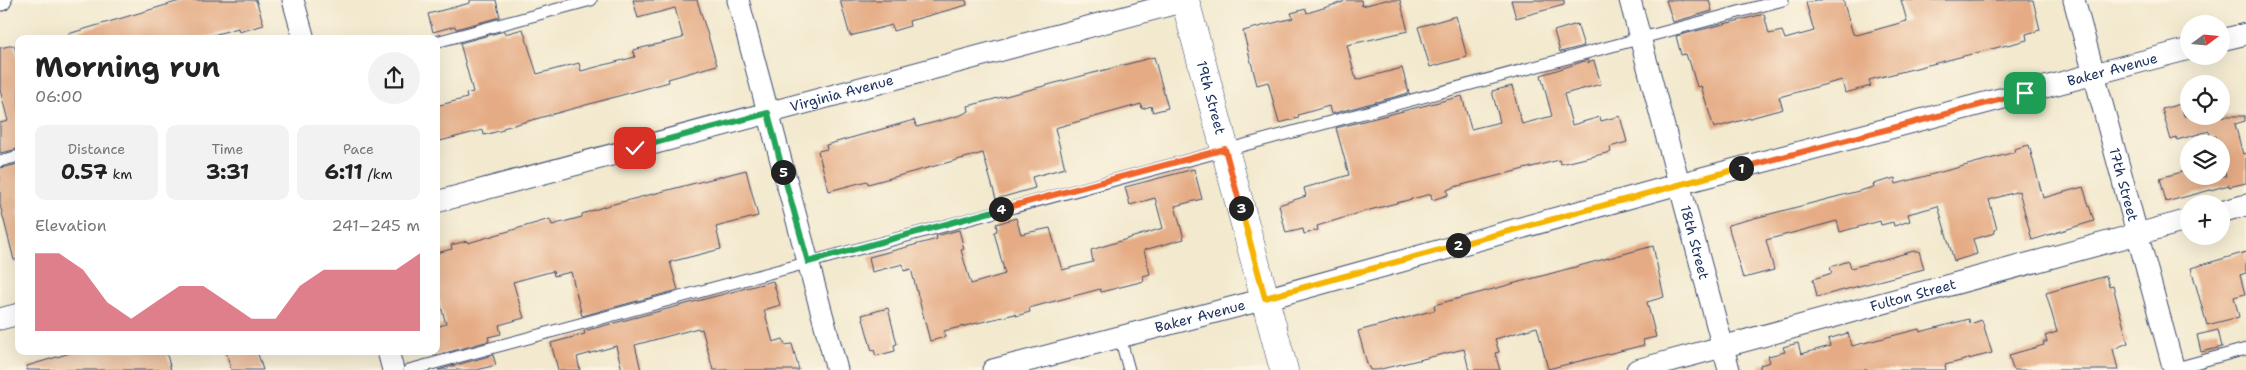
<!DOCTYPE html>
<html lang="en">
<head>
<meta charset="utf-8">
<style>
	body { margin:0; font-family:"Shantell Sans",sans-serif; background:#f2f2f2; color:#222; height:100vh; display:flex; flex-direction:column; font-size:19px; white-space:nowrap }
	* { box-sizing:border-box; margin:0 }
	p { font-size:16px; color:#767676 }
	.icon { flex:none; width:28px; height:28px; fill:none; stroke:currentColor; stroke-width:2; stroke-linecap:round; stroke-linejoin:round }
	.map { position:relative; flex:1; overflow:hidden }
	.side { position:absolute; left:15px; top:35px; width:425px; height:320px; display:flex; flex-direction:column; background:#fff; border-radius:10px; box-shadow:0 5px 20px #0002 }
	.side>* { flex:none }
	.needle { width:32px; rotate:74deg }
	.tools { position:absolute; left:2180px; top:15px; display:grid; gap:10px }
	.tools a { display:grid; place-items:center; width:50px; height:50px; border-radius:50%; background:#fff; box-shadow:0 5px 20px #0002; font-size:25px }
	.pin { position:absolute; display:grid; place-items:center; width:42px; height:42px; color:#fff; margin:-21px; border-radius:10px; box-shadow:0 2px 8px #0006 }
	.km { position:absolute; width:25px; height:25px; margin:-12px; border-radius:50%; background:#222; color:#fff; font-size:14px; line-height:25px; text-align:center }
	.round { display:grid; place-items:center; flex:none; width:52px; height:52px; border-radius:26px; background:#f2f2f2 }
	.headline { display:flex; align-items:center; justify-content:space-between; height:85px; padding:0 20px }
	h1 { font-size:28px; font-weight:700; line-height:38px }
	.stats { display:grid; grid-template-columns:repeat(3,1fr); gap:8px; height:85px; padding:5px 20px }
	.stats div { display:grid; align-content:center; border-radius:10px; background:#f2f2f2; text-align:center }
	.stats b { font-size:21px; font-weight:700 }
	.stats small { font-size:14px; font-weight:400 }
	.stats p { font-size:14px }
	.chart { height:140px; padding:10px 20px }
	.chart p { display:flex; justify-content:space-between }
	.chart svg { width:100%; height:90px; margin-top:5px; fill:#d1495b; opacity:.7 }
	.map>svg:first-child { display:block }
</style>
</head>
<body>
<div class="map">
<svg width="2246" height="370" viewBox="0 0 2246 370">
	<rect width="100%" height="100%" fill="#fcf5e5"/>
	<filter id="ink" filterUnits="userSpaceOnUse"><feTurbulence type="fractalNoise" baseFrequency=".02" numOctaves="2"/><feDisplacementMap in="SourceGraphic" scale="10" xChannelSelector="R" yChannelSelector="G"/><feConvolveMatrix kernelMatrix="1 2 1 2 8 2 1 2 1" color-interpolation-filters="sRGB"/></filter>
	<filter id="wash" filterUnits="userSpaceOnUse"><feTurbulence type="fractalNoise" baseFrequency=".0096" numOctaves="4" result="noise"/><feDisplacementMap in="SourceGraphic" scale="20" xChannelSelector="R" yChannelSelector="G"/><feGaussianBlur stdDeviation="1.12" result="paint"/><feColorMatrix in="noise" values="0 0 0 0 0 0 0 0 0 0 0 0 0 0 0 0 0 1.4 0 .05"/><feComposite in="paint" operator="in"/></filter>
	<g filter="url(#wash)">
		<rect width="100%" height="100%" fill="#f2e9ce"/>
		<g id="blocks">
			<g fill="#e5ab84">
				<path d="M 183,0 L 256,0 L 264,25 L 239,32 L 238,28 L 199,39 L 69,39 L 68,34 Z"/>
				<path d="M 470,0 L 496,0 L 500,17 L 456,29 L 455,26 L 433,32 L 428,14 L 470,3 Z"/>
				<path d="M 633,0 L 697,0 L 717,65 L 668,79 L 669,82 L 503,128 L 503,130 L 484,135 L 483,130 L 436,142 L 436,106 L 467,98 L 466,94 L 473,92 L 460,43 L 504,31 L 505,34 L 523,29 L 537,74 L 579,63 L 581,71 L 635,57 L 633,50 L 683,38 L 675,8 L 638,18 Z"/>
				<path d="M 840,0 L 966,0 L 967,5 L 909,21 L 910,26 L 893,31 L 892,25 L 850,36 Z"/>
				<path d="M 1343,0 L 1361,0 L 1362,6 L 1386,0 L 1400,0 L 1408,31 L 1347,45 L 1356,80 L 1402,68 L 1409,93 L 1331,114 L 1329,106 L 1298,115 L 1299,118 L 1279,123 L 1268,82 L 1257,85 L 1243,31 L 1293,18 L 1291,13 L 1306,9 L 1307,13 L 1343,2 Z"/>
				<path d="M 1511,0 L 1564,0 L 1564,5 L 1516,18 Z"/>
				<path d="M 1666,0 L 1709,0 L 1712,11 L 1673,22 Z"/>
				<path d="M 1816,0 L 1843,0 L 1853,34 L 1857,35 L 1907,21 L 1901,0 L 2033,0 L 2040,30 L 2026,34 L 2027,40 L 1869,80 L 1871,86 L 1845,93 L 1842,80 L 1779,97 L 1783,109 L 1714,128 L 1701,86 L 1697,87 L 1689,60 L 1687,60 L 1685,54 L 1681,55 L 1676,36 L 1764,14 L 1769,34 L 1782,31 L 1785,39 L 1814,31 L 1806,3 Z"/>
				<path d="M 1456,16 L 1467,57 L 1430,67 L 1418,27 Z"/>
				<path d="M 1577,24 L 1584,46 L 1560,52 L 1554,31 Z"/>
				<path d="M 14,45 L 19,62 L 19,149 L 0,153 L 0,123 L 8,121 L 0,90 L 0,48 Z"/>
				<path d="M 1154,57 L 1168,108 L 1153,112 L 1151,106 L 1142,109 L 1141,104 L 1055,128 L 1065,168 L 1032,177 L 1035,188 L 996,199 L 983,153 L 868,184 L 867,181 L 829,191 L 818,151 L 827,149 L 826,145 L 914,120 L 917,127 L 961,115 L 969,111 L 968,106 Z"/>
				<path d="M 1588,60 L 1588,63 L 1594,61 L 1601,84 L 1564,94 L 1572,125 L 1600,117 L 1601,121 L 1620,116 L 1627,142 L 1610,147 L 1611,152 L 1561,164 L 1559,160 L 1454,187 L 1447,190 L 1448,195 L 1432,200 L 1431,194 L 1366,211 L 1317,226 L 1318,230 L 1304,234 L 1303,229 L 1286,233 L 1279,205 L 1306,196 L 1304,188 L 1349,175 L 1336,128 L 1462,96 L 1471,129 L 1500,122 L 1492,91 L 1512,86 L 1522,124 L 1552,116 L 1541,75 Z"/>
				<path d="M 2181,104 L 2184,116 L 2245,116 L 2245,121 L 2235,124 L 2242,151 L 2243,154 L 2246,153 L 2246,183 L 2229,187 L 2229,185 L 2166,202 L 2160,178 L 2189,170 L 2189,176 L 2226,176 L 2221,158 L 2221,144 L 2217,144 L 2215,136 L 2210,137 L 2209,131 L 2177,140 L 2176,138 L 2171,140 L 2162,109 Z"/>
				<path d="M 2029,145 L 2043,198 L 2083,187 L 2094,221 L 2032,240 L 2019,191 L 1989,200 L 1997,229 L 1994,230 L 1995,233 L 1973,239 L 1977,254 L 1954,261 L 1938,206 L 1908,214 L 1910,221 L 1894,226 L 1893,222 L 1881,225 L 1880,221 L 1840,232 L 1837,221 L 1766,240 L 1774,270 L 1744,278 L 1742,275 L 1728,225 L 1874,187 L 1873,184 L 1895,178 L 1896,184 L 1975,163 L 2015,152 L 2014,149 Z"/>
				<path d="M 19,164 L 19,259 L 14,260 L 0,205 L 0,168 Z"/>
				<path d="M 1194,169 L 1202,199 L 1175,206 L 1184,239 L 1144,250 L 1150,274 L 1143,276 L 1144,281 L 1101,292 L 1100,289 L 1029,308 L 1030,312 L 1016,316 L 1015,314 L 944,331 L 945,337 L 930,341 L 911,269 L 904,271 L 903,264 L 872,272 L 869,257 L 937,239 L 936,236 L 959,230 L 964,249 L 961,250 L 971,284 L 1005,274 L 994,232 L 997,231 L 996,224 L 1016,218 L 1021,234 L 1050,228 L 1062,270 L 1093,262 L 1091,250 L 1163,228 L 1155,198 L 1130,205 L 1125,187 Z"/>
				<path d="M 746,170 L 758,216 L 716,227 L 721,249 L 670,262 L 678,290 L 582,316 L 571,272 L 554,276 L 553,271 L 513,282 L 524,318 L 499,325 L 501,334 L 488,337 L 489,341 L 434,356 L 432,351 L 436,351 L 436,327 L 446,324 L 436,289 L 436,253 L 452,249 L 451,245 L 467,241 L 468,243 L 550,219 L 552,225 L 582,217 L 582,214 L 606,206 Z"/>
				<path d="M 1653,246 L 1664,297 L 1647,302 L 1656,337 L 1643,340 L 1644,345 L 1548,369 L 1537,327 L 1495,339 L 1499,352 L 1495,353 L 1500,370 L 1469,370 L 1464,349 L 1377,370 L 1370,370 L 1369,367 L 1368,367 L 1358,331 L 1435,310 L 1434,305 Z"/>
				<path d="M 1914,251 L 1919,251 L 1924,269 L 1817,297 L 1813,279 L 1832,273 L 1830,267 L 1849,261 L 1851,268 Z"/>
				<path d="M 2246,252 L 2246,273 L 2240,275 L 2245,294 L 2234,297 L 2239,317 L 2207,325 L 2191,268 Z"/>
				<path d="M 2106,276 L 2109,287 L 2113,286 L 2128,343 L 2113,349 L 2118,370 L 2013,370 L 2009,355 L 2044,345 L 2043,342 L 2047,342 L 2045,336 L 2057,332 L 2046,293 Z"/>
				<path d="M 773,281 L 780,305 L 764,310 L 773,342 L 783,339 L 785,345 L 792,344 L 799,370 L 713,370 L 702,329 L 699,330 L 698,328 L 635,345 L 641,370 L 622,370 L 616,346 L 577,357 L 580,370 L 558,370 L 551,343 L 585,334 L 584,331 Z"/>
				<path d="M 888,308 L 897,344 L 894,345 L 895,351 L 876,356 L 874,350 L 872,351 L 862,315 Z"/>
				<path d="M 1969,319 L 1970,324 L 1982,320 L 1992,353 L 1945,365 L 1946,370 L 1760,370 L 1760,365 L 1770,362 L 1768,356 L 1785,352 L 1783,347 L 1798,343 L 1801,354 L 1830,346 L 1828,339 L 1848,333 L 1852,346 L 1919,329 L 1920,332 Z"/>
				<path d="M 2218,330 L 2222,347 L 2201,352 L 2197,335 Z"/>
				<path d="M 77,351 L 166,351 L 171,370 L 27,370 L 27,366 Z"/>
				<path d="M 226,351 L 257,351 L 263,370 L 231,370 Z"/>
				<path d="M 493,355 L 496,365 L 477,370 L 438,370 Z"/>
			</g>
		</g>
	</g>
	<g filter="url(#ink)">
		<use href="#blocks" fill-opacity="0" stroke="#3b4b6f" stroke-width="1"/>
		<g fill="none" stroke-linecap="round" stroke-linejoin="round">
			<g stroke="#3b4b6f" stroke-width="13">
				<g id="lane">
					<path d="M 436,42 L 591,0"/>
					<path d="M 0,161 L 19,156"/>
					<path d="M 1120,337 L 1129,370"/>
					<path d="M 409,370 L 1783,0"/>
					<path d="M 2169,370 L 2246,349"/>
				</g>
			</g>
			<g stroke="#3b4b6f" stroke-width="23">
				<g id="street">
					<path d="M 0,0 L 1,0"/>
					<path d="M 293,0 L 304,39"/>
					<path d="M 738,0 L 837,370"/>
					<path id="s1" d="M 1630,0 L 1729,370"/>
					<path id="s2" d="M 2074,0 L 2174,370"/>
					<path d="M 2221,40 L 2246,34"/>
					<path id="s3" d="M 436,202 L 1188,0"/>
					<path d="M 2221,212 L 2246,205"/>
					<path d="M 0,319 L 19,314"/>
					<path d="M 388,351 L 393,370"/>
					<path id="s4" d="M 993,370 L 1265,299 L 1679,184 L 2189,49"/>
					<path id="s5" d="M 1637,370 L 2189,220"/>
				</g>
			</g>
			<g stroke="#3b4b6f" stroke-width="29">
				<g id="secondary">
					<path id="s6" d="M 1185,0 L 1284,370"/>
				</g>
			</g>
			<use href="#lane" stroke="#fff" stroke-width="11"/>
			<use href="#street" stroke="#fff" stroke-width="21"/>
			<use href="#secondary" stroke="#fff" stroke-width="28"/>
		</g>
	</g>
	<g fill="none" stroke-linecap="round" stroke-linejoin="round" filter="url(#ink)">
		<g stroke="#fff" stroke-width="10">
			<path id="split-1" d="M 1741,168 L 2025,93"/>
		</g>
		<g stroke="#fff" stroke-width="10">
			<path id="split-2" d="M 1458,245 L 1741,168"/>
		</g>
		<g stroke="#fff" stroke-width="10">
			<path id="split-3" d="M 1241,208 L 1265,298 L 1458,245"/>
		</g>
		<g stroke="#fff" stroke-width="10">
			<path id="split-4" d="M 1001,209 L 1225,149 L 1241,208"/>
		</g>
		<g stroke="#fff" stroke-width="10">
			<path id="split-5" d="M 783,172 L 808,262 L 1001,209"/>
		</g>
		<g stroke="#fff" stroke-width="10">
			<path id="split-6" d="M 635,148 L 768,113 L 783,172"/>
		</g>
		<use href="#split-1" stroke="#f0652b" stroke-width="6"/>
		<use href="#split-2" stroke="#f5b400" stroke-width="6"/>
		<use href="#split-3" stroke="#f5b400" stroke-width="6"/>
		<use href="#split-4" stroke="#f0652b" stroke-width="6"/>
		<use href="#split-5" stroke="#22a559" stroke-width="6"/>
		<use href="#split-6" stroke="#22a559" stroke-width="6"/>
	</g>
	<g text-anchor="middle" stroke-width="4.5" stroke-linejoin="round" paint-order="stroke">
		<g font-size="14" fill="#1b2f5e" stroke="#fcf5e5">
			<text dy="5" stroke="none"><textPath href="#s4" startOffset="1159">Baker Avenue</textPath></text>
			<text dy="5" stroke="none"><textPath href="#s3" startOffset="420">Virginia Avenue</textPath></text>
			<text dy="5" stroke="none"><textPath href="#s6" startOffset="101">19th Street</textPath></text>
			<text dy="5" stroke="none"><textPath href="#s2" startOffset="191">17th Street</textPath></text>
			<text dy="5" stroke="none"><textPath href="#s1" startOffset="251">18th Street</textPath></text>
			<text dy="5" stroke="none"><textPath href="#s5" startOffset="286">Fulton Street</textPath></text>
			<text dy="5" stroke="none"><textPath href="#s4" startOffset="214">Baker Avenue</textPath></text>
		</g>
	</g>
</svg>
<div class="tools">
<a><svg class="needle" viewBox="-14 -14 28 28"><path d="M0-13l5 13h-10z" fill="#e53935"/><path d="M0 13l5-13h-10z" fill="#767676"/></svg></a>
<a><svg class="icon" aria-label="locate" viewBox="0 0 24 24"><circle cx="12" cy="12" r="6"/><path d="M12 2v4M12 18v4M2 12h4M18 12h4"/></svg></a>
<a><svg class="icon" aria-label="layers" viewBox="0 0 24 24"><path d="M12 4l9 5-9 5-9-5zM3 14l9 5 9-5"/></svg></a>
<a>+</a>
</div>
<div class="pin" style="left:2025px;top:93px;background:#1e9e55"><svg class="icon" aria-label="arrive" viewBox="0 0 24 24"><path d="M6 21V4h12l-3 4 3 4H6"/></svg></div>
<div class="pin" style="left:635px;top:148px;background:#d93025"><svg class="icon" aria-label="check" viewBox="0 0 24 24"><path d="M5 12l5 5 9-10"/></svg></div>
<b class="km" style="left:1741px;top:168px">1</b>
<b class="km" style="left:1458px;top:245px">2</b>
<b class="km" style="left:1241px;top:208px">3</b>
<b class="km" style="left:1001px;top:209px">4</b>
<b class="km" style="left:783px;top:172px">5</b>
<section class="side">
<div class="headline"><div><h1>Morning run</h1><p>06:00</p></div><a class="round"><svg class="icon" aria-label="share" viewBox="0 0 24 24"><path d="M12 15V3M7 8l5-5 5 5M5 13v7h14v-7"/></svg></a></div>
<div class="stats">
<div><p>Distance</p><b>0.57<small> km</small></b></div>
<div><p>Time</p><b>3:31</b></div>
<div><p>Pace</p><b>6:11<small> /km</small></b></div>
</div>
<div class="chart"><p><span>Elevation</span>241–245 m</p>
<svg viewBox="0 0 160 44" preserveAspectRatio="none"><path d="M0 44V6L10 6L20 14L30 30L40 38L50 30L60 22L70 22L80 30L90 38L100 38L110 22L120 14L130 14L140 14L150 14L160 6V44z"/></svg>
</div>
</section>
</div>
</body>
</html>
